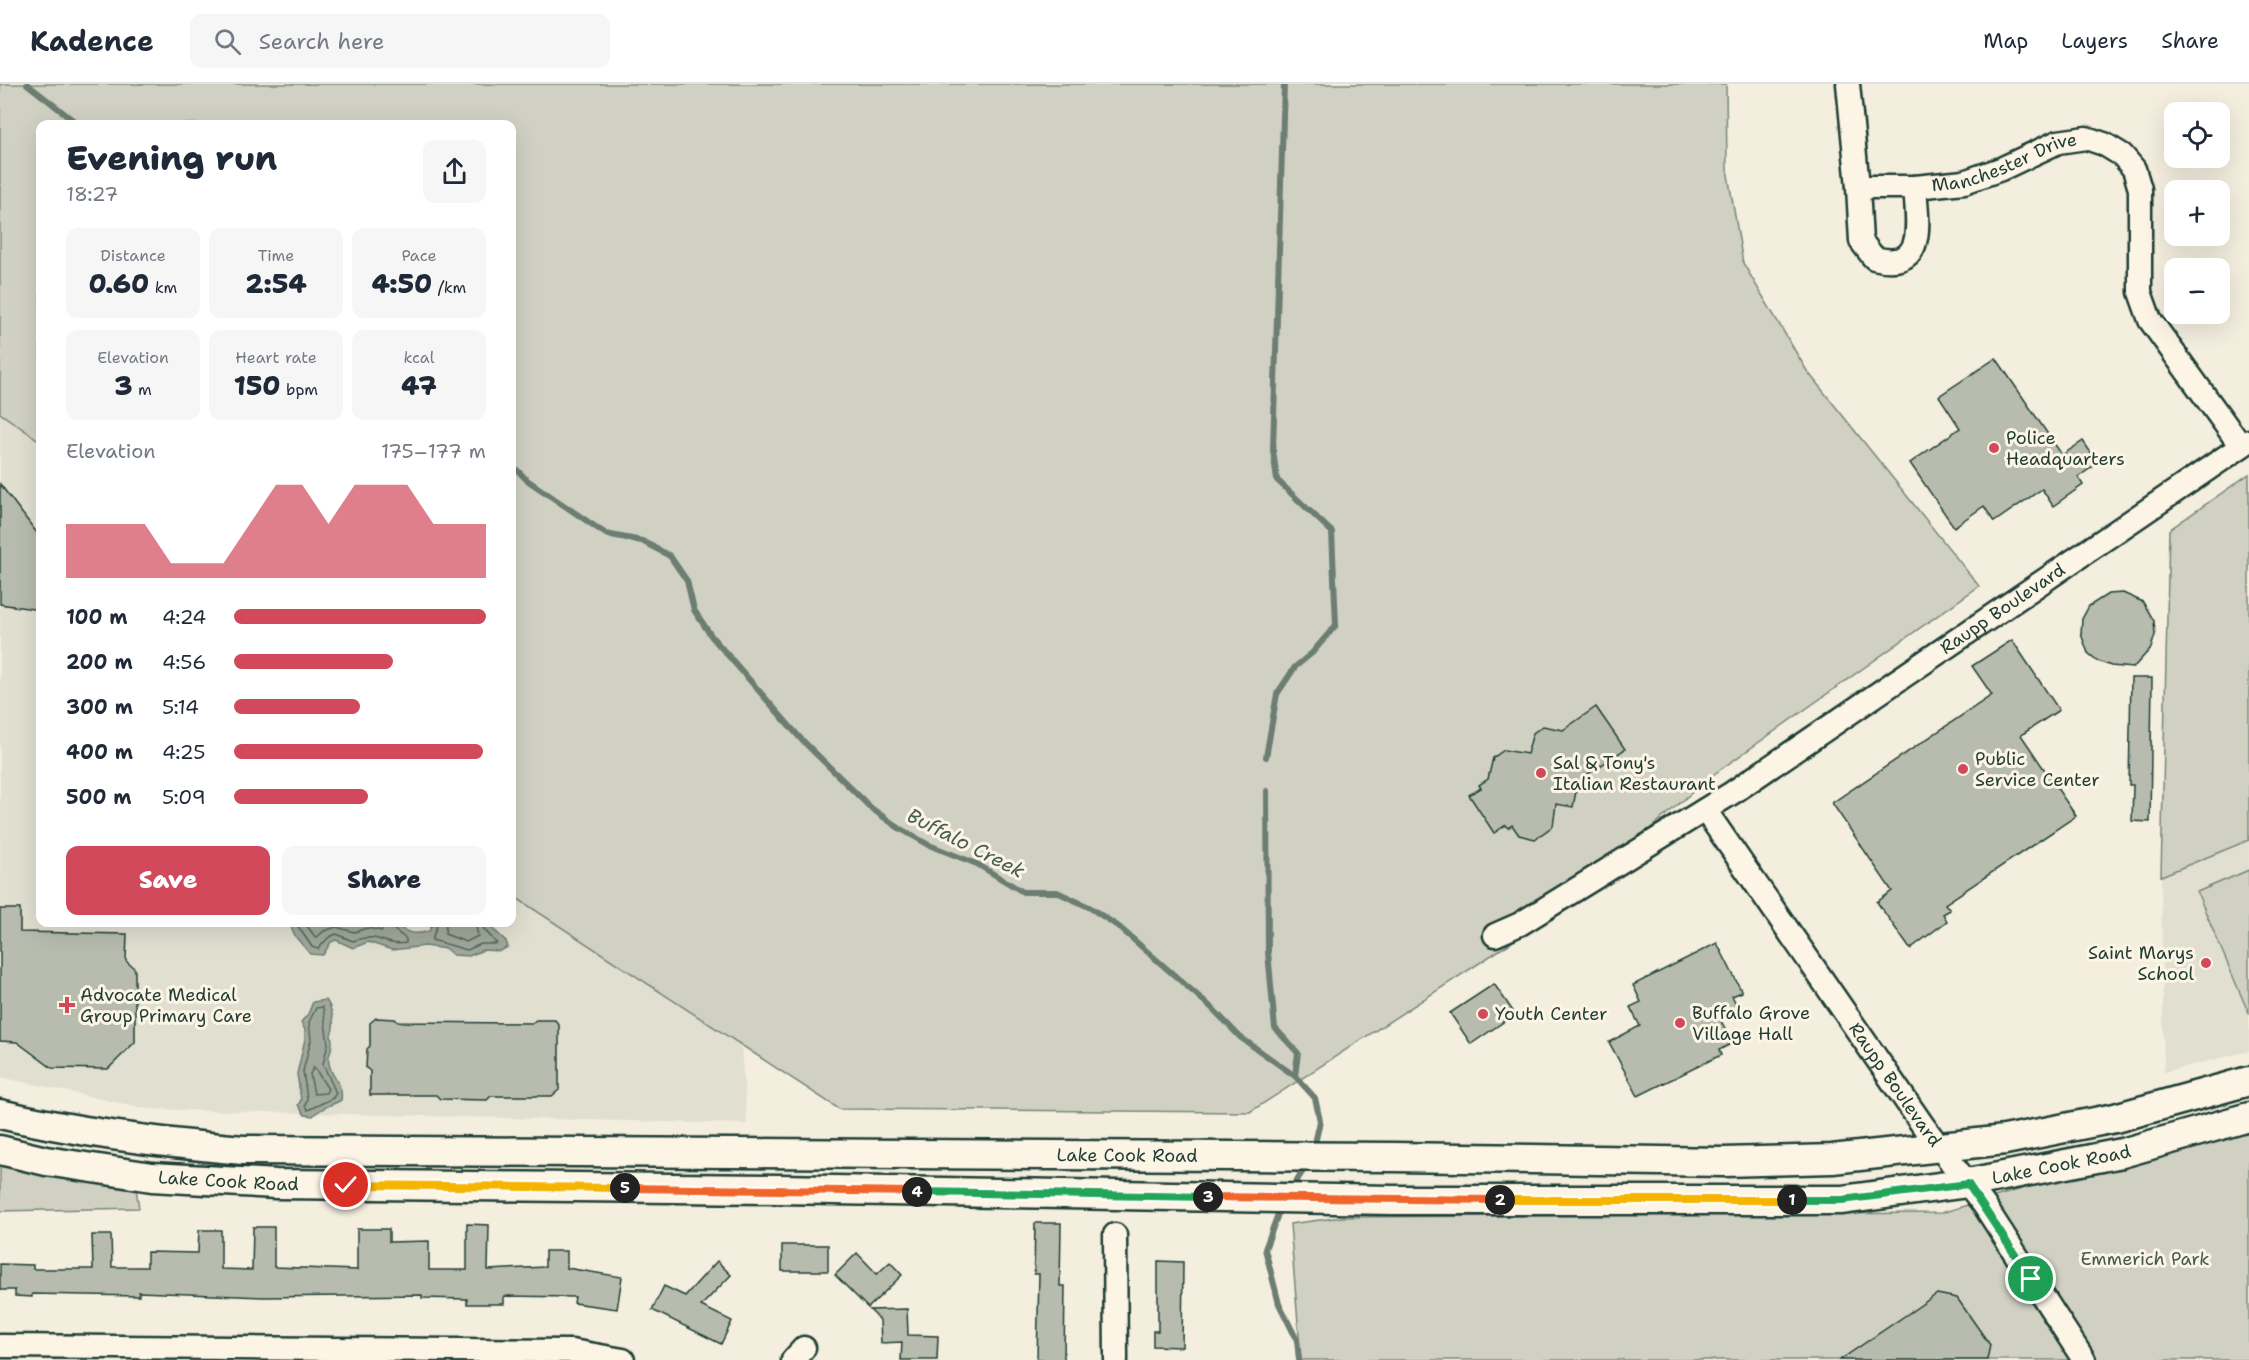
<!DOCTYPE html>
<html lang="en">
<head>
<meta charset="utf-8">
<style>
	body { margin:0; font-family:"Shantell Sans",sans-serif; background:#f6f6f7; color:#1f2937; height:100vh; display:flex; flex-direction:column; font-size:22px; white-space:nowrap }
	* { box-sizing:border-box; margin:0 }
	p { font-size:20px; color:#747a83 }
	.icon { flex:none; width:33px; height:33px; fill:none; stroke:currentColor; stroke-width:2; stroke-linecap:round; stroke-linejoin:round }
	.map { position:relative; flex:1; overflow:hidden }
	.drawer { position:absolute; left:36px; top:36px; width:480px; height:807px; display:flex; flex-direction:column; background:#fff; border-radius:12px; box-shadow:0 6px 24px #0002 }
	.drawer>* { flex:none }
	.tools { position:absolute; left:2164px; top:18px; display:grid; gap:12px }
	.tools a { display:grid; place-items:center; width:66px; height:66px; border-radius:12px; background:#fff; box-shadow:0 6px 24px #0002; font-size:30px }
	.pin { position:absolute; display:grid; place-items:center; width:51px; height:51px; color:#fff; margin:-26px; border:3px solid #fff; border-radius:50%; box-shadow:0 2px 6px #0007 }
	.km { position:absolute; width:30px; height:30px; margin:-15px; border-radius:50%; background:#222; color:#fff; font-size:16px; line-height:30px; text-align:center }
	.round { display:grid; place-items:center; flex:none; width:63px; height:63px; border-radius:12px; background:#f6f6f7 }
	.overview { display:flex; align-items:center; justify-content:space-between; height:102px; padding:0 30px }
	h1 { font-size:33px; font-weight:800; line-height:45px }
	.figures { display:grid; grid-template-columns:repeat(3,1fr); gap:9px; height:102px; padding:6px 30px }
	.figures div { display:grid; align-content:center; border-radius:12px; background:#f6f6f7; text-align:center }
	.figures b { font-size:26px; font-weight:800 }
	.figures small { font-size:16px; font-weight:400 }
	.figures p { font-size:16px }
	.chart { height:168px; padding:12px 30px }
	.chart p { display:flex; justify-content:space-between }
	.chart svg { width:100%; height:108px; margin-top:6px; fill:#d1495b; opacity:.7 }
	.action { display:flex; gap:12px; margin-top:auto; padding:12px 30px }
	.action a { flex:1; height:69px; border-radius:12px; background:#d1495b; color:#fff; font-size:24px; font-weight:800; line-height:69px; text-align:center }
	.action a+a { background:#f6f6f7; color:#1f2937 }
	ul { padding:0 30px; list-style:none; font-size:20px }
	li { display:grid; grid-template-columns:96px 72px 1fr; align-items:center; height:45px }
	li i { height:15px; border-radius:8px; background:#d1495b }
	header { display:flex; align-items:center; gap:36px; box-sizing:border-box; height:84px; padding:0 30px; background:#fff; border-bottom:2px solid #e0e1e3 }
	header strong { font-size:28px }
	nav { display:flex; gap:33px; margin-inline-start:auto; font-size:21px }
	.search { width:420px; height:54px; background:#f6f6f7; display:flex; align-items:center; gap:15px; box-sizing:border-box; padding:0 21px; border-radius:12px; color:#747a83; font-size:22px }
	.map>svg:first-child { display:block }
</style>
</head>
<body>
<header>
<strong>Kadence</strong>
<div class="search"><svg class="icon" aria-label="search" viewBox="0 0 24 24"><circle cx="10" cy="10" r="6"/><path d="M15 15l6 6"/></svg>Search here</div>
<nav><a>Map</a><a>Layers</a><a>Share</a></nav>
</header>
<div class="map">
<svg width="2249" height="1276" viewBox="0 0 2249 1276">
	<rect width="100%" height="100%" fill="#f3eede"/>
	<filter id="ink" filterUnits="userSpaceOnUse"><feTurbulence type="fractalNoise" baseFrequency=".0167" numOctaves="2"/><feDisplacementMap in="SourceGraphic" scale="12" xChannelSelector="R" yChannelSelector="G"/><feConvolveMatrix kernelMatrix="1 2 1 2 8 2 1 2 1" color-interpolation-filters="sRGB"/></filter>
	<g filter="url(#ink)">
		<g fill="#e1dfd0">
			<path d="M 0,329 L 40,357 L 40,838 L 512,838 L 512,809 L 741,961 L 747,1040 L 148,1025 L 0,993 Z"/>
			<path d="M 2249,756 L 2249,967 L 2164,988 L 2161,792 Z"/>
		</g>
		<g fill="#d0d1c2" stroke="#78877b" stroke-width="1.5">
			<path d="M 0,0 L 1726,0 L 1727,85 L 1743,179 L 1807,287 L 1979,502 L 1710,693 L 1538,841 L 1250,1028 L 839,1025 L 512,811 L 512,40 L 40,40 L 40,357 L 0,329 Z"/>
			<path d="M 2249,390 L 2249,756 L 2161,792 L 2169,446 Z"/>
			<path d="M 2249,786 L 2249,930 L 2197,808 Z"/>
			<path d="M 2249,1037 L 2249,1276 L 1301,1276 L 1290,1140 L 1342,1133 L 1941,1129 Z"/>
			<path d="M 0,1076 L 136,1105 L 139,1124 L 0,1127 Z"/>
		</g>
		<g fill="#a0a89b" stroke="#6c7d72" stroke-width="1.5">
			<path d="M 289,839 L 395,839 C 405,849 415,852 429,847 L 433,839 L 486,839 L 506,857 L 508,863 L 500,867 L 483,866 L 469,872 L 453,871 L 446,865 L 425,862 L 392,866 L 368,858 L 353,864 L 336,856 L 331,858 L 323,871 L 310,870 L 295,852 Z"/>
			<path d="M 326,916 C 332,924 336,942 331,951 C 335,966 327,968 329,979 C 331,995 344,998 341,1016 C 331,1022 321,1023 313,1032 L 305,1031 L 298,1021 L 301,1016 L 297,990 L 305,955 L 305,946 L 301,938 L 308,930 L 313,918 Z"/>
		</g>
		<g fill="none" stroke-linecap="round" stroke-linejoin="round">
			<g stroke="#53685d" stroke-width="1.5">
				<path d="M 295,838 L 312,863 L 318,865 L 328,854 L 336,850 L 353,857 C 381,847 381,863 406,859 L 406,855 L 393,845 L 391,838"/>
				<path d="M 304,838 L 316,854 L 324,847 L 336,843 L 354,848 L 367,844 L 382,847 L 384,838"/>
				<path d="M 438,838 L 432,856 L 467,866 L 481,860 L 497,860 L 483,844 L 482,838"/>
				<path d="M 446,838 L 445,850 L 466,858 L 478,852 L 475,838"/>
				<path d="M 323,923 L 328,960 L 323,980 L 336,1009 L 333,1014 L 308,1026 L 305,1022 L 307,1015 L 303,987 L 311,956 L 309,938 L 316,924 Z"/>
				<path d="M 314,983 L 328,1005 L 326,1009 L 314,1010 L 310,990 Z"/>
			</g>
			<g stroke="#6c7d72" stroke-width="6">
				<path d="M 27,0 L 78,40"/>
				<path d="M 512,381 L 527,396 L 606,450 L 642,457 L 670,472 L 687,497 L 694,526 L 712,553 L 801,655 L 871,724 L 899,744 L 929,761 L 977,780 L 1023,808 L 1057,808 L 1089,823 L 1119,843 L 1213,925 L 1240,953 L 1295,992 L 1315,1014 L 1320,1037 L 1314,1064"/>
				<path d="M 1266,673 L 1277,610 L 1295,583 L 1312,569 L 1336,541 L 1332,448 L 1277,396 L 1273,366 L 1284,0"/>
				<path d="M 1267,707 L 1268,868 L 1274,934 L 1275,944 L 1298,969 L 1295,992"/>
				<path d="M 1291,1105 L 1307,1081"/>
				<path d="M 1281,1122 L 1265,1165 L 1279,1220 L 1297,1256 L 1299,1276"/>
			</g>
		</g>
		<g fill="#b8bcae" stroke="#1f3d34" stroke-width="1.5">
			<path d="M 1996,274 L 2062,371 L 2083,357 L 2098,379 L 2078,393 L 2083,401 L 2053,422 L 2042,405 L 1994,438 L 1984,422 L 1954,443 L 1910,379 L 1960,344 L 1939,312 Z"/>
			<path d="M 0,400 L 40,453 L 40,526 L 0,520 Z"/>
			<path d="M 2123,509 L 2143,518 L 2154,537 L 2155,551 L 2151,564 L 2133,584 L 2111,582 L 2098,577 L 2088,569 L 2081,550 L 2082,535 L 2089,522 L 2108,510 Z"/>
			<path d="M 2012,556 L 2059,626 L 2021,651 L 2076,732 L 1945,820 L 1950,826 L 1943,830 L 1947,837 L 1910,865 L 1877,818 L 1892,807 L 1832,719 L 1992,611 L 1972,582 Z"/>
			<path d="M 2131,594 L 2152,594 L 2150,738 L 2132,737 L 2133,701 L 2129,701 Z"/>
			<path d="M 1596,623 L 1625,665 L 1578,697 L 1573,723 L 1556,720 L 1553,742 L 1535,755 L 1519,751 L 1512,741 L 1508,744 L 1506,741 L 1494,749 L 1469,711 L 1481,704 L 1479,701 L 1488,695 L 1493,674 L 1504,666 L 1527,670 L 1533,649 L 1543,642 L 1563,646 Z"/>
			<path d="M 0,825 L 20,825 L 20,848 L 127,850 L 126,877 L 135,885 L 135,958 L 108,985 L 52,984 L 17,958 L 0,957 Z"/>
			<path d="M 1717,859 L 1742,908 L 1732,912 L 1739,925 L 1720,935 L 1733,959 L 1719,966 L 1721,971 L 1638,1012 L 1609,958 L 1640,942 L 1630,923 L 1641,918 L 1633,901 Z"/>
			<path d="M 1494,900 L 1515,930 L 1471,960 L 1450,929 Z"/>
			<path d="M 376,934 L 395,935 L 398,938 L 532,939 L 536,936 L 555,936 L 559,941 L 559,1006 L 552,1012 L 491,1012 L 487,1016 L 440,1015 L 436,1011 L 370,1011 L 370,987 L 366,984 L 367,965 L 370,962 L 370,939 Z"/>
			<path d="M 1035,1139 L 1061,1139 L 1060,1202 L 1065,1202 L 1064,1276 L 1037,1276 L 1039,1190 L 1034,1190 Z"/>
			<path d="M 467,1140 L 489,1141 L 488,1186 L 545,1183 L 545,1167 L 567,1167 L 567,1184 L 622,1193 L 617,1225 L 574,1219 L 575,1213 L 504,1212 L 504,1220 L 467,1220 L 467,1215 L 422,1214 L 422,1211 L 263,1213 L 139,1208 L 139,1212 L 32,1210 L 32,1213 L 15,1212 L 15,1206 L 0,1206 L 0,1180 L 33,1181 L 33,1185 L 93,1185 L 92,1151 L 111,1151 L 112,1183 L 147,1183 L 147,1168 L 198,1169 L 199,1146 L 221,1146 L 221,1185 L 252,1186 L 253,1143 L 274,1143 L 274,1183 L 357,1186 L 357,1145 L 389,1145 L 389,1158 L 429,1157 L 429,1186 L 467,1186 Z"/>
			<rect x="782" y="1161" width="46" height="26"/>
			<path d="M 857,1169 L 877,1190 L 890,1178 L 902,1191 L 868,1224 L 835,1191 Z"/>
			<path d="M 717,1177 L 731,1191 L 701,1222 L 732,1237 L 721,1260 L 652,1226 L 664,1202 L 685,1212 Z"/>
			<path d="M 1158,1177 L 1183,1178 L 1182,1263 L 1153,1262 L 1153,1247 L 1158,1247 Z"/>
			<path d="M 1937,1210 L 1957,1214 L 1990,1261 L 1987,1276 L 1840,1276 Z"/>
			<path d="M 907,1225 L 908,1251 L 938,1252 L 937,1276 L 901,1276 L 902,1258 L 881,1259 L 880,1236 L 870,1226 Z"/>
		</g>
		<g fill="none" stroke-linecap="round" stroke-linejoin="round">
			<g stroke="#1f3d34" stroke-width="27">
				<g id="minor">
					<path id="s1" d="M 1848,0 L 1858,103 L 1915,103 L 1964,98 L 2001,85 L 2058,58 L 2086,54 L 2104,60 L 2122,71 L 2134,85 L 2140,105 L 2140,208 L 2150,236 L 2241,362"/>
					<path d="M 1858,103 L 1861,157 L 1874,174 C 1928,188 1917,137 1915,103"/>
					<path id="s2" d="M 1705,726 L 1924,1043 L 1984,1121 L 2084,1276"/>
					<path id="s3" d="M 1495,851 L 1520,840 L 1732,709 L 2249,357"/>
					<path d="M 1115,1151 L 1116,1276"/>
					<path d="M 0,1262 L 572,1267 L 623,1276"/>
					<path d="M 793,1276 L 804,1264"/>
				</g>
			</g>
			<g stroke="#1f3d34" stroke-width="33">
				<g id="major">
					<path id="s4" d="M 0,1030 C 80,1049 161,1059 243,1066 L 1393,1073 L 1724,1078 L 1832,1075 L 2005,1056 L 2115,1034 L 2249,997"/>
					<path id="s5" d="M 0,1066 L 46,1077 L 152,1093 L 276,1100 L 779,1105 L 1393,1116 L 1842,1116 L 1968,1099 L 2122,1069 L 2249,1033"/>
				</g>
			</g>
			<use href="#minor" stroke="#fcf5e5" stroke-width="22"/>
			<use href="#major" stroke="#fcf5e5" stroke-width="28"/>
		</g>
	</g>
	<g fill="none" stroke-linecap="round" stroke-linejoin="round" filter="url(#ink)">
		<g stroke="#fff" stroke-width="12">
			<path id="split-1" d="M 1792,1116 L 1842,1116 L 1968,1100 L 2031,1195"/>
		</g>
		<g stroke="#fff" stroke-width="12">
			<path id="split-2" d="M 1500,1116 L 1792,1116"/>
		</g>
		<g stroke="#fff" stroke-width="12">
			<path id="split-3" d="M 1208,1113 L 1500,1116"/>
		</g>
		<g stroke="#fff" stroke-width="12">
			<path id="split-4" d="M 917,1108 L 1208,1113"/>
		</g>
		<g stroke="#fff" stroke-width="12">
			<path id="split-5" d="M 625,1104 L 917,1108"/>
		</g>
		<g stroke="#fff" stroke-width="12">
			<path id="split-6" d="M 346,1101 L 625,1104"/>
		</g>
		<use href="#split-1" stroke="#22a559" stroke-width="8"/>
		<use href="#split-2" stroke="#f5b400" stroke-width="8"/>
		<use href="#split-3" stroke="#f0652b" stroke-width="8"/>
		<use href="#split-4" stroke="#22a559" stroke-width="8"/>
		<use href="#split-5" stroke="#f0652b" stroke-width="8"/>
		<use href="#split-6" stroke="#f5b400" stroke-width="8"/>
	</g>
	<g fill="#d1495b" stroke="#fcf5e5" stroke-width="2">
		<circle cx="1994" cy="364" r="6"/>
		<circle cx="1963" cy="685" r="6"/>
		<circle cx="1541" cy="689" r="6"/>
		<circle cx="2206" cy="879" r="6"/>
		<path d="M64 912h6v6h6v6h-6v6h-6v-6h-6v-6h6z"/>
		<circle cx="1483" cy="930" r="6"/>
		<circle cx="1680" cy="939" r="6"/>
	</g>
	<g text-anchor="middle" stroke-width="6" stroke-linejoin="round" paint-order="stroke">
		<g font-size="18" fill="#1f3d34" stroke="#fcf5e5">
			<text dy="6" stroke="none"><textPath href="#s1" startOffset="254">Manchester Drive</textPath></text>
			<text dy="6" stroke="none"><textPath href="#s3" startOffset="604">Raupp Boulevard</textPath></text>
			<text dy="6" stroke="none"><textPath href="#s2" startOffset="334">Raupp Boulevard</textPath></text>
			<text dy="6" stroke="none"><textPath href="#s4" startOffset="1130">Lake Cook Road</textPath></text>
			<text dy="6" stroke="none"><textPath href="#s5" startOffset="2067">Lake Cook Road</textPath></text>
			<text dy="6" stroke="none"><textPath href="#s5" startOffset="231">Lake Cook Road</textPath></text>
		</g>
		<g font-size="18" fill="#1f3d34" stroke="#fcf5e5" text-anchor="start">
			<text x="2006" y="360">Police<tspan x="2006" dy="21">Headquarters</tspan></text>
			<text x="1975" y="681">Public<tspan x="1975" dy="21">Service Center</tspan></text>
			<text x="1553" y="685">Sal &amp; Tony's<tspan x="1553" dy="21">Italian Restaurant</tspan></text>
			<text x="2194" y="875" text-anchor="end">Saint Marys<tspan x="2194" dy="21">School</tspan></text>
			<text x="80" y="917">Advocate Medical<tspan x="80" dy="21">Group Primary Care</tspan></text>
			<text x="1692" y="935">Buffalo Grove<tspan x="1692" dy="21">Village Hall</tspan></text>
			<text x="1495" y="936">Youth Center</text>
		</g>
		<g font-size="18" fill="#425b50" stroke="#fcf5e5">
			<text x="2145" y="1181">Emmerich Park</text>
		</g>
		<g font-size="20" font-style="italic" fill="#465d53" stroke="#fcf5e5">
			<text transform="translate(966 759) rotate(27)" y="7">Buffalo Creek</text>
		</g>
	</g>
</svg>
<div class="tools">
<a><svg class="icon" aria-label="locate" viewBox="0 0 24 24"><circle cx="12" cy="12" r="6"/><path d="M12 2v4M12 18v4M2 12h4M18 12h4"/></svg></a>
<a>+</a>
<a>−</a>
</div>
<div class="pin" style="left:2031px;top:1195px;background:#1e9e55"><svg class="icon" aria-label="arrive" viewBox="0 0 24 24"><path d="M6 21V4h12l-3 4 3 4H6"/></svg></div>
<div class="pin" style="left:346px;top:1101px;background:#d93025"><svg class="icon" aria-label="check" viewBox="0 0 24 24"><path d="M5 12l5 5 9-10"/></svg></div>
<b class="km" style="left:1792px;top:1116px">1</b>
<b class="km" style="left:1500px;top:1116px">2</b>
<b class="km" style="left:1208px;top:1113px">3</b>
<b class="km" style="left:917px;top:1108px">4</b>
<b class="km" style="left:625px;top:1104px">5</b>
<section class="drawer">
<div class="overview"><div><h1>Evening run</h1><p>18:27</p></div><a class="round"><svg class="icon" aria-label="share" viewBox="0 0 24 24"><path d="M12 15V3M7 8l5-5 5 5M5 13v7h14v-7"/></svg></a></div>
<div class="figures">
<div><p>Distance</p><b>0.60<small> km</small></b></div>
<div><p>Time</p><b>2:54</b></div>
<div><p>Pace</p><b>4:50<small> /km</small></b></div>
</div>
<div class="figures">
<div><p>Elevation</p><b>3<small> m</small></b></div>
<div><p>Heart rate</p><b>150<small> bpm</small></b></div>
<div><p>kcal</p><b>47</b></div>
</div>
<div class="chart"><p><span>Elevation</span>175–177 m</p>
<svg viewBox="0 0 160 44" preserveAspectRatio="none"><path d="M0 44V22L10 22L20 22L30 22L40 38L50 38L60 38L70 22L80 6L90 6L100 22L110 6L120 6L130 6L140 22L150 22L160 22V44z"/></svg>
</div>
<ul>
<li><b>100 m</b>4:24<i style="width:100%"></i></li>
<li><b>200 m</b>4:56<i style="width:63%"></i></li>
<li><b>300 m</b>5:14<i style="width:50%"></i></li>
<li><b>400 m</b>4:25<i style="width:99%"></i></li>
<li><b>500 m</b>5:09<i style="width:53%"></i></li>
</ul>
<div class="action"><a>Save</a><a>Share</a></div>
</section>
</div>
</body>
</html>
